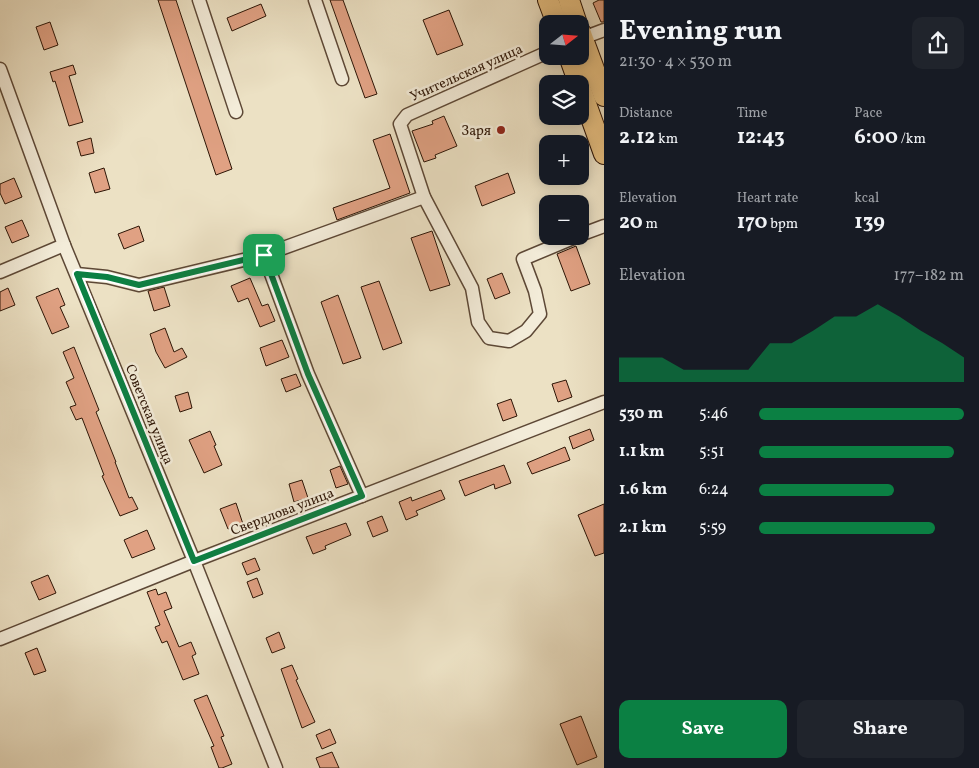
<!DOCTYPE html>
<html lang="en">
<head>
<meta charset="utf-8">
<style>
	body { margin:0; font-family:Vollkorn,serif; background:#20242c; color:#f1f3f6; height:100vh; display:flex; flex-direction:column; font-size:19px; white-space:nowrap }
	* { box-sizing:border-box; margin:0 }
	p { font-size:16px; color:#9ea1a6 }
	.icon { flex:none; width:28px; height:28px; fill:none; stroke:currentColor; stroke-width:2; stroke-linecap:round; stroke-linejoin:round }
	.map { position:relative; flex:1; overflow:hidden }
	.drawer { display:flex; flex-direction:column; background:#171b24; width:375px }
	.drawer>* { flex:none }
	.needle { width:32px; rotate:73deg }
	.tools { position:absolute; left:539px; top:15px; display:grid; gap:10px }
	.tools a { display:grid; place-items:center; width:50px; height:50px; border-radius:10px; background:#171b24; box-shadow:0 2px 12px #0003; font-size:25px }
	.pin { position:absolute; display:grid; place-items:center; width:42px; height:42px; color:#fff; margin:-21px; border-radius:10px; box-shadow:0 2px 8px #0006 }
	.round { display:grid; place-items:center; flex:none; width:52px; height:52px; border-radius:10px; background:#20242c }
	.overview { display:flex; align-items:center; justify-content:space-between; height:85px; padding:0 15px }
	h1 { font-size:28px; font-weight:700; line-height:38px }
	.figures { display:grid; grid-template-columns:repeat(3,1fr); gap:8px; height:85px; padding:5px 15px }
	.figures div { display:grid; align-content:center }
	.figures b { font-size:21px; font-weight:700 }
	.figures small { font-size:14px; font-weight:400 }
	.figures p { font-size:14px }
	.chart { height:140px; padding:10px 15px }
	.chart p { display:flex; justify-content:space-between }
	.chart svg { width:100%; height:90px; margin-top:5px; fill:#0b8043; opacity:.7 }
	.primary-button { display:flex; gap:10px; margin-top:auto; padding:10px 15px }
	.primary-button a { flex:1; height:58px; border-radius:10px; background:#0b8043; color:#fff; font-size:20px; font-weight:700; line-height:58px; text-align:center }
	.primary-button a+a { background:#20242c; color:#f1f3f6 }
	ul { padding:0 15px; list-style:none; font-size:16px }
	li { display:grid; grid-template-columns:80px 60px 1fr; align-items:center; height:38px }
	li i { height:12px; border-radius:6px; background:#0b8043 }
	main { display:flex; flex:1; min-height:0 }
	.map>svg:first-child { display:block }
</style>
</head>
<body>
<main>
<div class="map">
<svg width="604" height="768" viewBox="0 0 604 768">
	<rect width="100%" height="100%" fill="#ece1c4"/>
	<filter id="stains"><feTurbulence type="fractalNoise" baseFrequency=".004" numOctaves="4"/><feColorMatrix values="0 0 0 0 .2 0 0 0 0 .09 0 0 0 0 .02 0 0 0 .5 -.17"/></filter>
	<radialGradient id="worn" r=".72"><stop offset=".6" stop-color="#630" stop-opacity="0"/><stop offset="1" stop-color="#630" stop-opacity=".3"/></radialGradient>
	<g fill="#e0a183" stroke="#2d1506">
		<path d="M 158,0 L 176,0 L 232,169 L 216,175 Z"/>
		<path d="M 330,0 L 343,0 L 377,94 L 365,98 Z"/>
		<path d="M 599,0 L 604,0 L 604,22 L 601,22 L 593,3 Z"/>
		<path d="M 261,4 L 266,16 L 232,31 L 227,18 Z"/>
		<path d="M 449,10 L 463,45 L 437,55 L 423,20 Z"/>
		<path d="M 50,22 L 58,45 L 44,50 L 36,27 Z"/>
		<path d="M 73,65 L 76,74 L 69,76 L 83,122 L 69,126 L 55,81 L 53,82 L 50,72 Z"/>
		<path d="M 444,116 L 457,146 L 435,155 L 436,158 L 424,162 L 412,131 L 433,124 L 432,121 Z"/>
		<path d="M 390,134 L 410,193 L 337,220 L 333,208 L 390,188 L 373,140 Z"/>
		<path d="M 91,138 L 94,153 L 81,156 L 77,142 Z"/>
		<path d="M 104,168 L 110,189 L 95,193 L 89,173 Z"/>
		<path d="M 508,173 L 515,193 L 482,206 L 475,186 Z"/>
		<path d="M 14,178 L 22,197 L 5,204 L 0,193 L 0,184 Z"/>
		<path d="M 22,220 L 29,236 L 12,243 L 5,227 Z"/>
		<path d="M 139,226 L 144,241 L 124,249 L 118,234 Z"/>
		<path d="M 432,231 L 450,285 L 430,291 L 411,238 Z"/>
		<path d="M 576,246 L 590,284 L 571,291 L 557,254 Z"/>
		<path d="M 502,273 L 510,293 L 495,299 L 487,279 Z"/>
		<path d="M 250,278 L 262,306 L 268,304 L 275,321 L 260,327 L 248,298 L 238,302 L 231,286 Z"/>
		<path d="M 379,281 L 402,343 L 383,350 L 361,287 Z"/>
		<path d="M 164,287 L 170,306 L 154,311 L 148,291 Z"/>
		<path d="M 8,288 L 15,305 L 0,311 L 0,292 Z"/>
		<path d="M 58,288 L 65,305 L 60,307 L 69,327 L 52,334 L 36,297 Z"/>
		<path d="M 338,295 L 361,358 L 343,364 L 321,302 Z"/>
		<path d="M 165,328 L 174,352 L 182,348 L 187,357 L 165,368 L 156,352 L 150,334 Z"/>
		<path d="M 282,340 L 289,357 L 266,366 L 260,348 Z"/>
		<path d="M 74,347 L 99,410 L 96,412 L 116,462 L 115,462 L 129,498 L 132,497 L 138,509 L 120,516 L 102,476 L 104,475 L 82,418 L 76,420 L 70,407 L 76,405 L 66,382 L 74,378 L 63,352 Z"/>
		<path d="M 296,374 L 301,386 L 286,392 L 281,379 Z"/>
		<path d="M 566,380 L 572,397 L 558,402 L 552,384 Z"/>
		<path d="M 188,392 L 192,408 L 180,412 L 175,396 Z"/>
		<path d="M 511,399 L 517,416 L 503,421 L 497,404 Z"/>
		<path d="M 590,429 L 594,440 L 573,449 L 569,437 Z"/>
		<path d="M 210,431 L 216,445 L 214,446 L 222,465 L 204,473 L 189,440 Z"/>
		<path d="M 565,447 L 570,460 L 532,474 L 527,463 Z"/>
		<path d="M 504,465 L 511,483 L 495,489 L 494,484 L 465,496 L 459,481 Z"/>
		<path d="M 340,466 L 348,484 L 336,488 L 330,470 Z"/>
		<path d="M 302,480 L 308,498 L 294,502 L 289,484 Z"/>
		<path d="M 441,490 L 445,499 L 416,511 L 418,515 L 406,520 L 399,502 L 411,497 L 412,501 Z"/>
		<path d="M 236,503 L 243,524 L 228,529 L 220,509 Z"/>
		<path d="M 604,504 L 604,553 L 595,556 L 578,515 Z"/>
		<path d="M 382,516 L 388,531 L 373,537 L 367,522 Z"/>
		<path d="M 346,523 L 351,535 L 325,546 L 326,549 L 313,554 L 306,537 Z"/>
		<path d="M 147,530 L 155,549 L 132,558 L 124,540 Z"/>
		<path d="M 255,558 L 260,570 L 247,575 L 242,563 Z"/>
		<path d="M 48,575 L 56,593 L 39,600 L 31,582 Z"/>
		<path d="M 257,578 L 263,594 L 253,598 L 247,582 Z"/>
		<path d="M 156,589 L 158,595 L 166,592 L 172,608 L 164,611 L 179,647 L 191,642 L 196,654 L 192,656 L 199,674 L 183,680 L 167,641 L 162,643 L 155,627 L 160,625 L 147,592 Z"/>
		<path d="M 279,632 L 285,648 L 272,653 L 266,638 Z"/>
		<path d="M 37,648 L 46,671 L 34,675 L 25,653 Z"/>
		<path d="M 292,665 L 298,679 L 296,680 L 315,722 L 302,728 L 281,669 Z"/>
		<path d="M 207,695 L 224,736 L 221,737 L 232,764 L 222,768 L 219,768 L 211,747 L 214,746 L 194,700 Z"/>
		<path d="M 581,716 L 597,757 L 577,765 L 560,724 Z"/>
		<path d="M 330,729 L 336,743 L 322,749 L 316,735 Z"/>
		<path d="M 332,752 L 339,768 L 320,768 L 316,758 Z"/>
	</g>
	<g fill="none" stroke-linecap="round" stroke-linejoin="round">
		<g stroke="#5d4836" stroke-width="15">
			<g id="minor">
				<path d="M 199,0 L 236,112"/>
				<path d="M 315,0 L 342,79"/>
				<path d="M 580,39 L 604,30"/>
				<path d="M 548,52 L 407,115 L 400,124 L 424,197 L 472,288 L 478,322 L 489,338 L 509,341 L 526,331 L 540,314 L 535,291 L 523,259 L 578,236"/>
				<path d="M 0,69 L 64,245 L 194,561 L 276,768"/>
				<path d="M 580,235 L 604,226"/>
				<path d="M 264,255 L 308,374 L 362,496"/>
				<path d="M 0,272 L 64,245"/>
				<path d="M 77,274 L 107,277 L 139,285 L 264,255 L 424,197"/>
				<path d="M 0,639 L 194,561 L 604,402"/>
			</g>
		</g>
		<g stroke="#2d1506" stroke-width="22">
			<g id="primary">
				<path d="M 548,0 L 557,24"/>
				<path d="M 569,0 L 577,24"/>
				<path d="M 580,31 L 604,96"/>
				<path d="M 569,56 L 579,84"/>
				<path d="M 580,87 L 604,154"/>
			</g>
		</g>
		<use href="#minor" stroke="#f3ecd9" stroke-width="12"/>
		<use href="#primary" stroke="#e6c082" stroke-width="20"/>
	</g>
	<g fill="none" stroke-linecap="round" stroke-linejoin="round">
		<g stroke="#fff" stroke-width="10">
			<path id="route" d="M 264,255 L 308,374 L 362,496 L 194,561 L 77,274 L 107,277 L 139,285 Z"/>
		</g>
		<use href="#route" stroke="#0b8043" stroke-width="6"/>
	</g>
	<circle fill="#8f2418" stroke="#f3ecd9" stroke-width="2" cx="501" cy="130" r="5"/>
	<g text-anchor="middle" stroke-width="5" stroke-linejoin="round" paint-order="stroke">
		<g font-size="14" fill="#2d1506" stroke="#f3ecd9">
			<text transform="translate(466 72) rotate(-24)" y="5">Учительская улица</text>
			<text transform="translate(150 414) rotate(68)" y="5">Советская улица</text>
			<text transform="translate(282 511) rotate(-21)" y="5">Свердлова улица</text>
		</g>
		<g font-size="14" fill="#2d1506" stroke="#f3ecd9" text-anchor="end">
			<text x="491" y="135">Заря</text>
		</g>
	</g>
	<rect width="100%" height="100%" filter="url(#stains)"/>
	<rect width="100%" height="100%" fill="url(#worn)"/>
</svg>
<div class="tools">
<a><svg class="needle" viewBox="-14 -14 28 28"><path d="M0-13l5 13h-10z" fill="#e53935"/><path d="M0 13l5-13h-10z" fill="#9ea1a6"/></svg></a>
<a><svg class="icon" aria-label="layers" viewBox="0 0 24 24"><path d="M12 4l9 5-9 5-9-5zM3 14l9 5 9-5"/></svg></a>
<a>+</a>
<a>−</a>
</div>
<div class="pin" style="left:264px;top:255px;background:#1e9e55"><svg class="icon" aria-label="arrive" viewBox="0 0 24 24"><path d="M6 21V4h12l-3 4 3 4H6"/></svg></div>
</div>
<section class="drawer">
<div class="overview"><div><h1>Evening run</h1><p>21:30 · 4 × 530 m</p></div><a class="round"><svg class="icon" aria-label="share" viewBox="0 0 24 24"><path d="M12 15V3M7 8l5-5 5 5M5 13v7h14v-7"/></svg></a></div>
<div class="figures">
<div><p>Distance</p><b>2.12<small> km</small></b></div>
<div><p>Time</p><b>12:43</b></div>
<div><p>Pace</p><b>6:00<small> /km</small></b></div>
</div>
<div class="figures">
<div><p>Elevation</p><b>20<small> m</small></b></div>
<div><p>Heart rate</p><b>170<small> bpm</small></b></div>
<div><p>kcal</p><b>139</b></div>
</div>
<div class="chart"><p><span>Elevation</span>177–182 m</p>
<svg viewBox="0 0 160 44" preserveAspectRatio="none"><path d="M0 44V32L10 32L20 32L30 38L40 38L50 38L60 38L70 25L80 25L90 19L100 12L110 12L120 6L130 12L140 19L150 25L160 32V44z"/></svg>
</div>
<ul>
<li><b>530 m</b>5:46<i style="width:100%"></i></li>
<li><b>1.1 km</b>5:51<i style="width:95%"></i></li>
<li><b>1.6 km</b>6:24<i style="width:66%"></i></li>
<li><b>2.1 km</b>5:59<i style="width:86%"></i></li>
</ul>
<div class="primary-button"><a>Save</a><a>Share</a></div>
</section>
</main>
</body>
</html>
